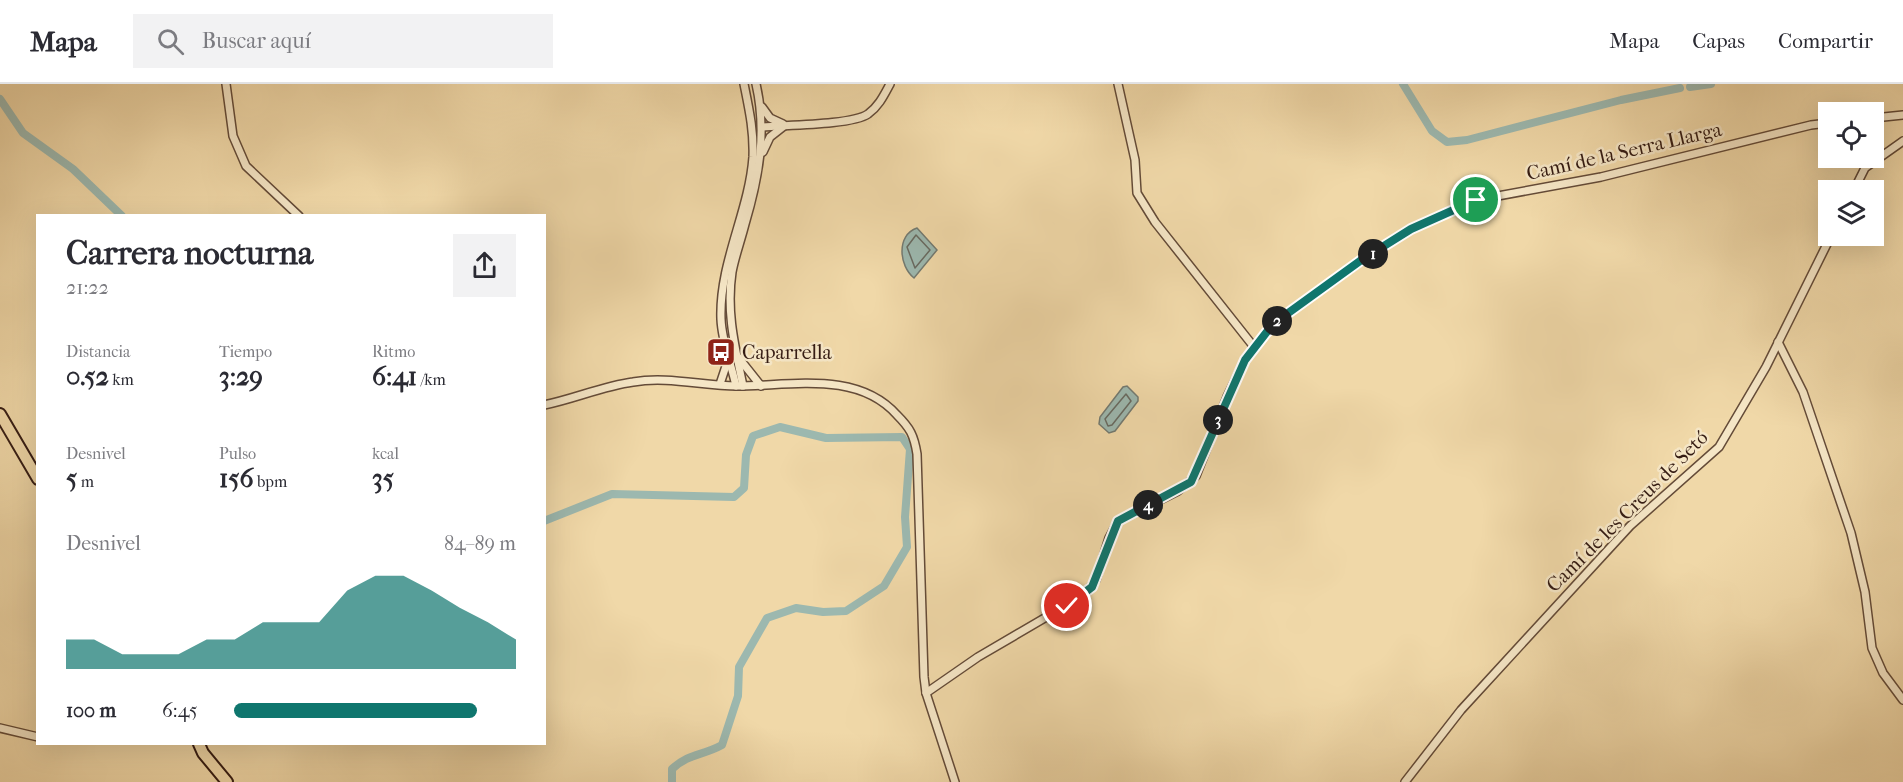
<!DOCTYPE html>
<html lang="es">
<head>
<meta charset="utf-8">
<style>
	body { margin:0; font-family:"IM FELL French Canon",serif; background:#f2f2f3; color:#2b2b33; height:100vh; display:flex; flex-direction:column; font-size:22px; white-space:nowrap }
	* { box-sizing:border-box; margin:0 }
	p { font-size:20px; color:#7c7c81 }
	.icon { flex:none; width:33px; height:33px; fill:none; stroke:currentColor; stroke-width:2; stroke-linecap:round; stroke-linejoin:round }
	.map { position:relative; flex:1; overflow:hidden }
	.details { position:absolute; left:36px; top:130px; width:510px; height:531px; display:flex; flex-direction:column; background:#fff; border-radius:0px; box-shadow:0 6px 24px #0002 }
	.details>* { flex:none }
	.controls { position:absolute; left:1818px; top:18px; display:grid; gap:12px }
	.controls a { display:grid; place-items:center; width:66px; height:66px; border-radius:0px; background:#fff; box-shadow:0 6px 24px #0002; font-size:30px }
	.pin { position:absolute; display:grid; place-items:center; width:51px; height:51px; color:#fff; margin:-26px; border:3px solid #fff; border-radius:50%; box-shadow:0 2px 6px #0007 }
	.km { position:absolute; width:30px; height:30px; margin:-15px; border-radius:50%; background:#222; color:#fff; font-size:16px; line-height:30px; text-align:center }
	.round { display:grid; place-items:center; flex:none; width:63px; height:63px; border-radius:0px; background:#f2f2f3 }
	.head { display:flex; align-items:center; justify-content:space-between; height:102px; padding:0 30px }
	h1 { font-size:33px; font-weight:800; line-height:45px }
	.figures { display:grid; grid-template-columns:repeat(3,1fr); gap:9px; height:102px; padding:6px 30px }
	.figures div { display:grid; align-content:center }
	.figures b { font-size:26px; font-weight:800 }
	.figures small { font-size:16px; font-weight:400 }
	.figures p { font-size:16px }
	.chart { height:168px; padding:12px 30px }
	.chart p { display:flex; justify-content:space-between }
	.chart svg { width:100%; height:108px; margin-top:6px; fill:#0f766e; opacity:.7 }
	ul { padding:0 30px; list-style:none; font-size:20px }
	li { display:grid; grid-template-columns:96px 72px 1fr; align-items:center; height:45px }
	li i { height:15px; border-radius:8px; background:#0f766e }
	header { display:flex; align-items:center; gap:36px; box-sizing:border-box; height:84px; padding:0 30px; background:#fff; border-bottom:2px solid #e1e1e2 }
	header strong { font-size:28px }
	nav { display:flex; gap:33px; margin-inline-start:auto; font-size:21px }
	.search { width:420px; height:54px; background:#f2f2f3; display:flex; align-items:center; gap:15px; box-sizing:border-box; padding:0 21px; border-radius:0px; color:#7c7c81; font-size:22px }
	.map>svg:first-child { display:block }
</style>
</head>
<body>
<header>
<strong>Mapa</strong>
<div class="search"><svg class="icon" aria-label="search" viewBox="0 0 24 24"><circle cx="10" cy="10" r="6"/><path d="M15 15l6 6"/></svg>Buscar aquí</div>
<nav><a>Mapa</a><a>Capas</a><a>Compartir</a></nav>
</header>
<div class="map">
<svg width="1903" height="698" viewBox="0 0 1903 698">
	<rect width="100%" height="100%" fill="#f0d8a8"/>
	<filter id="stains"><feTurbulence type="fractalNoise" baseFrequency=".00333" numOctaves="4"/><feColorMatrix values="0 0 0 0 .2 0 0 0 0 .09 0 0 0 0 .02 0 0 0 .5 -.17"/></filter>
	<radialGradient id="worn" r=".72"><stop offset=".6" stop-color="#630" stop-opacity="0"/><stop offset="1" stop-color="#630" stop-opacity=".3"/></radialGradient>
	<g fill="#9cb8af" stroke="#737a71" stroke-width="1.5">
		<path d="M 917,144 L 937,166 L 914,194 C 899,182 896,151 917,144 Z"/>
		<path d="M 1127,302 L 1138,313 L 1138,317 L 1115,347 L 1109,349 L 1099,340 L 1100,333 L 1123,303 Z"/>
	</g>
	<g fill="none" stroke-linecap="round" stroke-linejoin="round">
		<g stroke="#686a61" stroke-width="1.5">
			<path d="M 916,151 L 930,166 L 915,184 L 907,163 Z"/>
			<path d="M 1126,310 L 1131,317 L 1112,341 L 1108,342 L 1105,335 Z"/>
		</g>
		<g stroke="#9cb8af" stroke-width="8">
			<path d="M 1403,0 L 1432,47 L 1447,58 L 1467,56 L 1621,16 L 1680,4"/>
			<path d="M 1690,3 L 1711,0"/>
			<path d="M 0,15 L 23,49 L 73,85 L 122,132"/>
			<path d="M 544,437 L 612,410 L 734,413 L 744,404 L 746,371 L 753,352 L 780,343 L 826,354 L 902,353 L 910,365 L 905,433 L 907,463 L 884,502 L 846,527 L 823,528 L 796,524 L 767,534 L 739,583 L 738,612 L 722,661 C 702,672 689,669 672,685 L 672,698"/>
		</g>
		<g stroke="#644b38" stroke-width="10">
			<g id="street">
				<path d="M 226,0 L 233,52 L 246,82 L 299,132"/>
				<path d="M 1118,0 L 1135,76 L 1137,109 L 1155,138 L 1254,263"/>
				<path d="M 762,23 L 770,34 L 783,40"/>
				<path d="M 1874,34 L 1903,31"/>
				<path d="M 763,43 C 786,41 852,41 868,30 C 879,22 884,11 890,0"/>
				<path d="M 763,68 L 770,53 L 784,42"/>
				<path d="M 1854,106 L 1865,84 L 1903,57"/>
				<path d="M 1778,258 L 1803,308 L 1851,449 L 1865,508 L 1872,564 L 1883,589 L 1903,616"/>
				<path d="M 738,273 L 761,302"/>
				<path d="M 720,300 L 728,276"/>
				<path d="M 736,302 C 731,279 722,259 721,235 C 719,179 749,128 753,73 C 754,47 749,25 744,0"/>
				<path d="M 743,302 C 735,263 726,228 732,188 C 735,172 741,156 745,140 C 759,93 767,48 756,0"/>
				<path d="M 544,321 C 574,315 603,302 633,298 C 668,292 703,302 737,302 C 790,302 857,286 897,331 C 910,344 914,351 917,370 L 924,593 L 926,609 L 955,698"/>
				<path d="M 926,609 L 978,573 L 1084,511 L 1096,496 L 1109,454 L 1118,437 L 1178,407 L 1196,392 L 1227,313 L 1245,276 L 1273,240 L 1361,177 L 1411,145 L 1476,116 L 1601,93 L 1811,41 L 1828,39"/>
				<path d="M 0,644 L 38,653"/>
				<path d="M 1405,698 L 1461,626 L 1630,442 L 1719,363 L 1766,283 L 1831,152"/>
			</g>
		</g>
		<g stroke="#351c13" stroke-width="14">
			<g id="primary">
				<path d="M 0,330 L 38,395"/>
				<path d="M 199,660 L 203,669 L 227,698"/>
			</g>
		</g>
		<use href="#street" stroke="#f5e6c6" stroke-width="7"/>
		<use href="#primary" stroke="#f0d8a8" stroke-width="10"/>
	</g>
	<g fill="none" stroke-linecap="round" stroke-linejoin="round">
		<g stroke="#fff" stroke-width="12">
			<path id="route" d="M 1067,522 L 1092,503 L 1118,437 L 1191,398 L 1245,276 L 1273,240 L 1360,177 L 1411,145 L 1476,116"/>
		</g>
		<use href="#route" stroke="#0f766e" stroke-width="8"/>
	</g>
	<defs>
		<g id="bus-square" transform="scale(1.5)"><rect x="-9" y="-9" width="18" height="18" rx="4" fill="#8f2418" stroke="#f5e6c6"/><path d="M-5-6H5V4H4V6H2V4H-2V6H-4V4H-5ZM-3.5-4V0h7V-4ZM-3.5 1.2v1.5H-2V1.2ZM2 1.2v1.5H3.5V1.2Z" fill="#fff"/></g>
	</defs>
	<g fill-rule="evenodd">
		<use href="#bus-square" x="721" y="268"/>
	</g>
	<g text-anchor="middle" stroke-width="5" stroke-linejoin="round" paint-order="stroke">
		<g font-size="20" fill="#351c13" stroke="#f5e6c6">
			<text transform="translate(1624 67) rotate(-13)" y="7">Camí de la Serra Llarga</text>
			<text transform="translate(1627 427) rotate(-45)" y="7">Camí de les Creus de Setó</text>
		</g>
		<g font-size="20" fill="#351c13" stroke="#f5e6c6" text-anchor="start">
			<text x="742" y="275">Caparrella</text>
		</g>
	</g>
	<rect width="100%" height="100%" filter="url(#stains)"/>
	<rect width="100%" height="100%" fill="url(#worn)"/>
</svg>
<div class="controls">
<a><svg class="icon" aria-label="locate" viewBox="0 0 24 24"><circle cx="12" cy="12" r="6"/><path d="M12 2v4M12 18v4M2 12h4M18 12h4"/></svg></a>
<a><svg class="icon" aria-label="layers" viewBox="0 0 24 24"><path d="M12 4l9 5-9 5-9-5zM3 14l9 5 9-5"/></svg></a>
</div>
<div class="pin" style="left:1476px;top:116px;background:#1e9e55"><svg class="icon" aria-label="arrive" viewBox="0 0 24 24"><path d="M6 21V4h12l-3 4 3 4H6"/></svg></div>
<div class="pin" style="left:1067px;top:522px;background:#d93025"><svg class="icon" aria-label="check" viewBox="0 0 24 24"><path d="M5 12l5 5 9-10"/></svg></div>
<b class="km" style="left:1373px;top:170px">1</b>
<b class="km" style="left:1277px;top:237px">2</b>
<b class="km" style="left:1218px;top:336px">3</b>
<b class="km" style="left:1148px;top:421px">4</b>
<section class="details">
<div class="head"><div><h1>Carrera nocturna</h1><p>21:22</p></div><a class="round"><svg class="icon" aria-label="share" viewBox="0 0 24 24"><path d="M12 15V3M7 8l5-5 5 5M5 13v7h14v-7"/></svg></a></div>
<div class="figures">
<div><p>Distancia</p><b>0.52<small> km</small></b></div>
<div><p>Tiempo</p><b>3:29</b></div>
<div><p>Ritmo</p><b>6:41<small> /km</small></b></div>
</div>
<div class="figures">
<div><p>Desnivel</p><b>5<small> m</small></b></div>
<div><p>Pulso</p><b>156<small> bpm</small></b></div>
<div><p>kcal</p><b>35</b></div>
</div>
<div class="chart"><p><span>Desnivel</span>84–89 m</p>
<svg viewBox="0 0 160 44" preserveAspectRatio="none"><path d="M0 44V32L10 32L20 38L30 38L40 38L50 32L60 32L70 25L80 25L90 25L100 12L110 6L120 6L130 12L140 19L150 25L160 32V44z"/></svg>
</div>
<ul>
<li><b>100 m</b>6:45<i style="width:86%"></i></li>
</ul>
</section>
</div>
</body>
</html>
